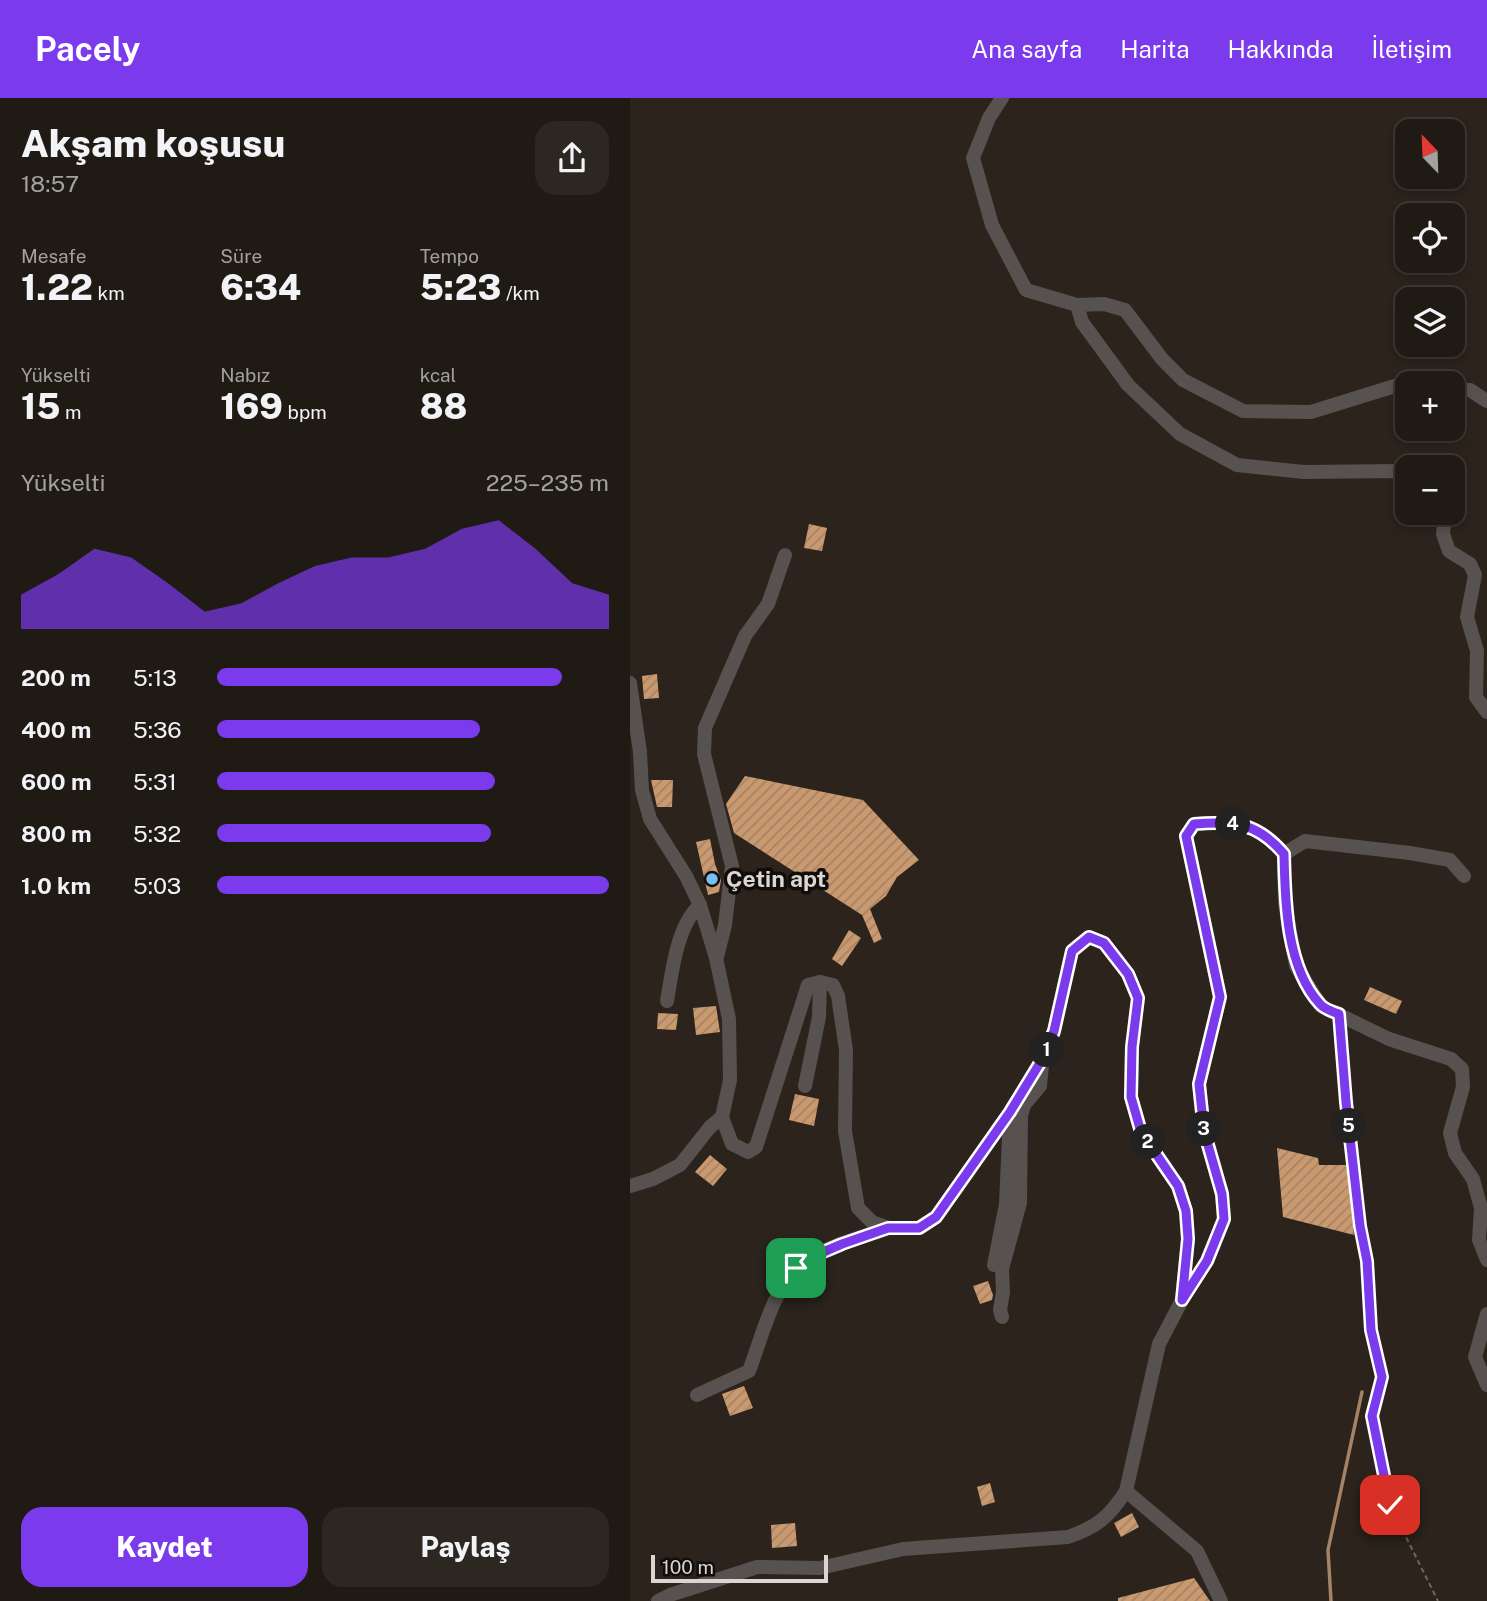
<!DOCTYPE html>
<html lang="tr">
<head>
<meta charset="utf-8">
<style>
	body { margin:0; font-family:"Public Sans",sans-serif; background:#2d2722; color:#f1f3f6; height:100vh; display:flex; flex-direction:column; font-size:26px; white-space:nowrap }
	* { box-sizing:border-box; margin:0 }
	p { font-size:23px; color:#a2a1a0 }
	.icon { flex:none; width:38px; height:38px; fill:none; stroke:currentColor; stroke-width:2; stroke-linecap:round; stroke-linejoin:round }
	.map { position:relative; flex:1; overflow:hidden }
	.panel { display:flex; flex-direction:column; background:#201a15; width:630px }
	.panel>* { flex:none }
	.needle { width:46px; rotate:337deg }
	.buttons { position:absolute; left:765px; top:21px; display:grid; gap:14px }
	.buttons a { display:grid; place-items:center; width:70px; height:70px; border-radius:14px; background:#201a15; box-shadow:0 4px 10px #0003,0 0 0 2px #3d3834; font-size:35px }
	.scale { position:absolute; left:21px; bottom:18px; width:177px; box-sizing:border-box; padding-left:7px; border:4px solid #dcd6d2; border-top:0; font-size:19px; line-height:24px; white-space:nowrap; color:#dcd6d2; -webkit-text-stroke:5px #110d0a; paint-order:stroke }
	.pin { position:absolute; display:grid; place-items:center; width:60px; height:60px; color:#fff; margin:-30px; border-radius:14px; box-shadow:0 4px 10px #0006 }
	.km { position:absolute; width:35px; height:35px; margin:-18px; border-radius:50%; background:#222; color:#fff; font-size:19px; line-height:35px; text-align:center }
	.round { display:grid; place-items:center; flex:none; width:74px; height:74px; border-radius:21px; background:#2d2722 }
	.summary { display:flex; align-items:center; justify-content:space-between; height:119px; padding:0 21px }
	h1 { font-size:38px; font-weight:800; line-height:52px }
	.stats { display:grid; grid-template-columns:repeat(3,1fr); gap:10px; height:119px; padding:7px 21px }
	.stats div { display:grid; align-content:center }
	.stats b { font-size:35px; font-weight:800 }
	.stats small { font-size:19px; font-weight:400 }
	.stats p { font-size:19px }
	.chart { height:196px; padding:14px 21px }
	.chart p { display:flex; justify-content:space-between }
	.chart svg { width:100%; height:126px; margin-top:7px; fill:#7c3aed; opacity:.7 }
	.cta { display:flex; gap:14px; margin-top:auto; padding:14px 21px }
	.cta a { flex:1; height:80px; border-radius:21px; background:#7c3aed; color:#fff; font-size:28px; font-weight:800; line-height:80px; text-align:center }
	.cta a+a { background:#2d2722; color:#f1f3f6 }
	ul { padding:0 21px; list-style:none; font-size:23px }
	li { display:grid; grid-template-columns:112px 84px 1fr; align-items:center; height:52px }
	li i { height:18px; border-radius:9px; background:#7c3aed }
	header { display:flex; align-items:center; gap:42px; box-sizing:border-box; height:98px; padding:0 35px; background:#7c3aed; color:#fff }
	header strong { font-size:33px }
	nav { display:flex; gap:38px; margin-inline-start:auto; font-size:24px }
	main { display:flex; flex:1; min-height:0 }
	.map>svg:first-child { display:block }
</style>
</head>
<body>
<header>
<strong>Pacely</strong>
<nav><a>Ana sayfa</a><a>Harita</a><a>Hakkında</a><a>İletişim</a></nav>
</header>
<main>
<section class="panel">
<div class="summary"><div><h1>Akşam koşusu</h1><p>18:57</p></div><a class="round"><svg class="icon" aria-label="share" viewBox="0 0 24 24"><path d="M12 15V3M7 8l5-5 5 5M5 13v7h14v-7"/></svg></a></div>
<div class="stats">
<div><p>Mesafe</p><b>1.22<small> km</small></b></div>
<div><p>Süre</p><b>6:34</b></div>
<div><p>Tempo</p><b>5:23<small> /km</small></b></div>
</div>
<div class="stats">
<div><p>Yükselti</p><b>15<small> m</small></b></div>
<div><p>Nabız</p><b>169<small> bpm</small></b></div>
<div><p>kcal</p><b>88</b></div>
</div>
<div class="chart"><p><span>Yükselti</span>225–235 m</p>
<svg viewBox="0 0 160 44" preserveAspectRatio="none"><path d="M0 44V32L10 25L20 16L30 19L40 28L50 38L60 35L70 28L80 22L90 19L100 19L110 16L120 9L130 6L140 16L150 28L160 32V44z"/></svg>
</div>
<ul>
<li><b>200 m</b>5:13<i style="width:88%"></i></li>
<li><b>400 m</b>5:36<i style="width:67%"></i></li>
<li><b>600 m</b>5:31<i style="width:71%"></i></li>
<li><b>800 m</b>5:32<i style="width:70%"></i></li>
<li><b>1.0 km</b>5:03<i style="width:100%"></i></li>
</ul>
<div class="cta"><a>Kaydet</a><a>Paylaş</a></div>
</section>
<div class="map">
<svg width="857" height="1503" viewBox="0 0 857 1503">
	<defs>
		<pattern id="building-hatch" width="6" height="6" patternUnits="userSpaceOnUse" patternTransform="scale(1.75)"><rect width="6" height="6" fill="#c99970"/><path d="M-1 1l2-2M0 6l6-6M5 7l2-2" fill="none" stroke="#a78364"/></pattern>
	</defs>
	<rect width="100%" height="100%" fill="#2b231c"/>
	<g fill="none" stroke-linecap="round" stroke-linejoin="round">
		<path stroke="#a48366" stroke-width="3.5" d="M 701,1503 L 698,1452 L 732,1294"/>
	</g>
	<g fill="url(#building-hatch)">
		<path d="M 179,426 L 197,430 L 192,453 L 174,450 Z"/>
		<path d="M 27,576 L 29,600 L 14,601 L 12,578 Z"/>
		<path d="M 115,678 L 233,702 L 289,762 L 267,779 L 256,798 L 240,811 L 252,841 L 244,845 L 232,817 L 104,735 L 96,706 Z"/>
		<path d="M 21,682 L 43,682 L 42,709 L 27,709 Z"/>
		<path d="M 80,741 L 85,766 L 91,782 L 89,794 L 78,797 L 66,744 Z"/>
		<path d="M 219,832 L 231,840 L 212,868 L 202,861 Z"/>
		<path d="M 740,889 L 772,903 L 766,916 L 734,902 Z"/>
		<path d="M 86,908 L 90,934 L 66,937 L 63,910 Z"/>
		<path d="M 28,915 L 48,916 L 46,932 L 27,931 Z"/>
		<path d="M 165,996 L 189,1001 L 184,1028 L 159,1022 Z"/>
		<path d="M 647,1050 L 688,1060 L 689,1067 L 718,1067 L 724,1137 L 653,1119 Z"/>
		<path d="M 80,1057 L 97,1071 L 83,1088 L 65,1074 Z"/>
		<path d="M 358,1183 L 363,1197 L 362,1202 L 350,1206 L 343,1188 Z"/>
		<path d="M 114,1288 L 123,1310 L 100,1318 L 92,1296 Z"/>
		<path d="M 360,1385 L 365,1404 L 352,1408 L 347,1389 Z"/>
		<path d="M 502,1415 L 509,1429 L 491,1439 L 484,1425 Z"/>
		<path d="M 165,1425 L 167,1448 L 142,1450 L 141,1427 Z"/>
		<path d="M 564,1480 L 580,1503 L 488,1503 L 488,1500 Z"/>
	</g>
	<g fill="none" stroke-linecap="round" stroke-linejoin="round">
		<path stroke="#6e6761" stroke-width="2" stroke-dasharray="5 3.5" stroke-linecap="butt" d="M 710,931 L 730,1127 L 737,1163 L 741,1232 L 752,1279 L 742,1318 L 760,1407 L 808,1503"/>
		<g stroke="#57524f" stroke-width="14">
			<path d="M 372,0 L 359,20 L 343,60 L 362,127 L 396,192 L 447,207"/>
			<path d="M 777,288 L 768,287 L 681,314 L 613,313 L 553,282 L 532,261 L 495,212 L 474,206 L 447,207 L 452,224 L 498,287 L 550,336 L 607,367 L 674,374 L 769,373 L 777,376"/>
			<path d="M 822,291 L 840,292 L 857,303"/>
			<path d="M 815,415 L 813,436 L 819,453 L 840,466 L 845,477 L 837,519 L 847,553 L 846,599 L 857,614"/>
			<path d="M 0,585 L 10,654 L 12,692 L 20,721 L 56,778 L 70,807 L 86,860 L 99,921 L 100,982 L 92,1019 L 102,1046 L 118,1054 L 126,1049 L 178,887 L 190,884 L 203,887 L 208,898 L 216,952 L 215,1033 L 228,1110 L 242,1124 L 259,1130 L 290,1130 L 306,1119 L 380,1014 L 413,960 L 424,933 L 442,853 L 459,839 L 474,845 L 498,876 L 508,900 L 502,949 L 501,999 L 511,1034 L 548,1088 L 556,1113 L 558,1141 L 552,1202 L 529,1246 L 496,1393 L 567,1453 L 591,1503"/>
			<path d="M 654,756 L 675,743 L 780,755 L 820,762 L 834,778"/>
			<path d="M 87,859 L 95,827 L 102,768 L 74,656 L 75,630 L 115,538 L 138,506 L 155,457"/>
			<path d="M 37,903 C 42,874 47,827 70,807"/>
			<path d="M 175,988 L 189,919 L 190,884"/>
			<path d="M 0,1088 L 23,1081 L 50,1067 L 80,1029 L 92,1019"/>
			<path d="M 364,1167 L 376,1106 L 380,1016"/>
			<path d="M 554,1198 L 577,1163 L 594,1121 L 592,1095 L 574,1033 L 569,986 L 590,899 L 556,738 L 564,726 C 605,723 626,723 654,756 L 655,805 L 666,868 L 691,908 L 759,941 L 821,961 L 832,971 L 833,989 L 820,1035 L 825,1055 L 843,1081 L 851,1110 L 849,1142 L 857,1162"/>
			<path d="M 857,1216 L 845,1259 L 857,1287"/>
			<path d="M 372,1219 L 370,1212 L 373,1194 L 372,1171 L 390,1105 L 391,1018 L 394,1007 L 410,988 L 412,967"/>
			<path d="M 67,1297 L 119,1273 C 131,1242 143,1191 168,1169 C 193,1148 229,1140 259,1130"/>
			<path d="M 28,1503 L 40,1497 L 127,1469 L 190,1470 L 273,1451 L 438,1439 C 467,1429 479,1419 496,1393"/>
		</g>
	</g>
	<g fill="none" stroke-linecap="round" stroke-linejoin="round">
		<g stroke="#fff" stroke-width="14">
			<path id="route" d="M 166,1170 L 184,1158 L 212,1146 L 258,1130 L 289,1130 L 306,1119 L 380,1014 L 413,960 L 424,933 L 442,853 L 459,839 L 474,845 L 498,876 L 508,900 L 502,949 L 501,999 L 511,1034 L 548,1088 L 556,1113 L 558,1141 L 552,1202 L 577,1163 L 594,1121 L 592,1096 L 574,1033 L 569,986 L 590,899 L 556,738 L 564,726 C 604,723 627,724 654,756 C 655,803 656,869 690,906 C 694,911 703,914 709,916 L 716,1004 L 730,1128 L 737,1163 L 741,1232 L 752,1279 L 742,1318 L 760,1407"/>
		</g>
		<use href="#route" stroke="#7c3aed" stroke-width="9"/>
	</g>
	<circle fill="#75c0f6" stroke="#110d0a" stroke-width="2.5" cx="82" cy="781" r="7"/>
	<g text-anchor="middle" stroke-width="7" stroke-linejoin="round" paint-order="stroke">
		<g font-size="23" font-weight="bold" fill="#dcd6d2" stroke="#110d0a" text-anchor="start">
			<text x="96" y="789">Çetin apt</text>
		</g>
	</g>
</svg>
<div class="buttons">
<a><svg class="needle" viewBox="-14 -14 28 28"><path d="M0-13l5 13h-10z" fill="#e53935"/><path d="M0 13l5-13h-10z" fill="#a2a1a0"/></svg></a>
<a><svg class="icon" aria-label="locate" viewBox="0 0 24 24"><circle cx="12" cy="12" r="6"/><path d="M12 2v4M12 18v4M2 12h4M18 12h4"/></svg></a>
<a><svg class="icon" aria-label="layers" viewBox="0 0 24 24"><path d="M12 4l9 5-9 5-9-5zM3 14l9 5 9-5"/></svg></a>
<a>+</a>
<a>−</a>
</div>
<div class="scale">100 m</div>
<div class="pin" style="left:166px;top:1170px;background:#1e9e55"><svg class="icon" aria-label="arrive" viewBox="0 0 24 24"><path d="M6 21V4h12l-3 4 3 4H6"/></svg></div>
<div class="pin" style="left:760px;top:1407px;background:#d93025"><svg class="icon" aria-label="check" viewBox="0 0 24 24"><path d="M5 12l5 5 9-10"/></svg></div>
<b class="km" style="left:417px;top:952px">1</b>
<b class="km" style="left:518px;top:1044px">2</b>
<b class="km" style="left:574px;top:1031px">3</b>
<b class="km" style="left:603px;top:726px">4</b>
<b class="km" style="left:719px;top:1028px">5</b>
</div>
</main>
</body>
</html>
